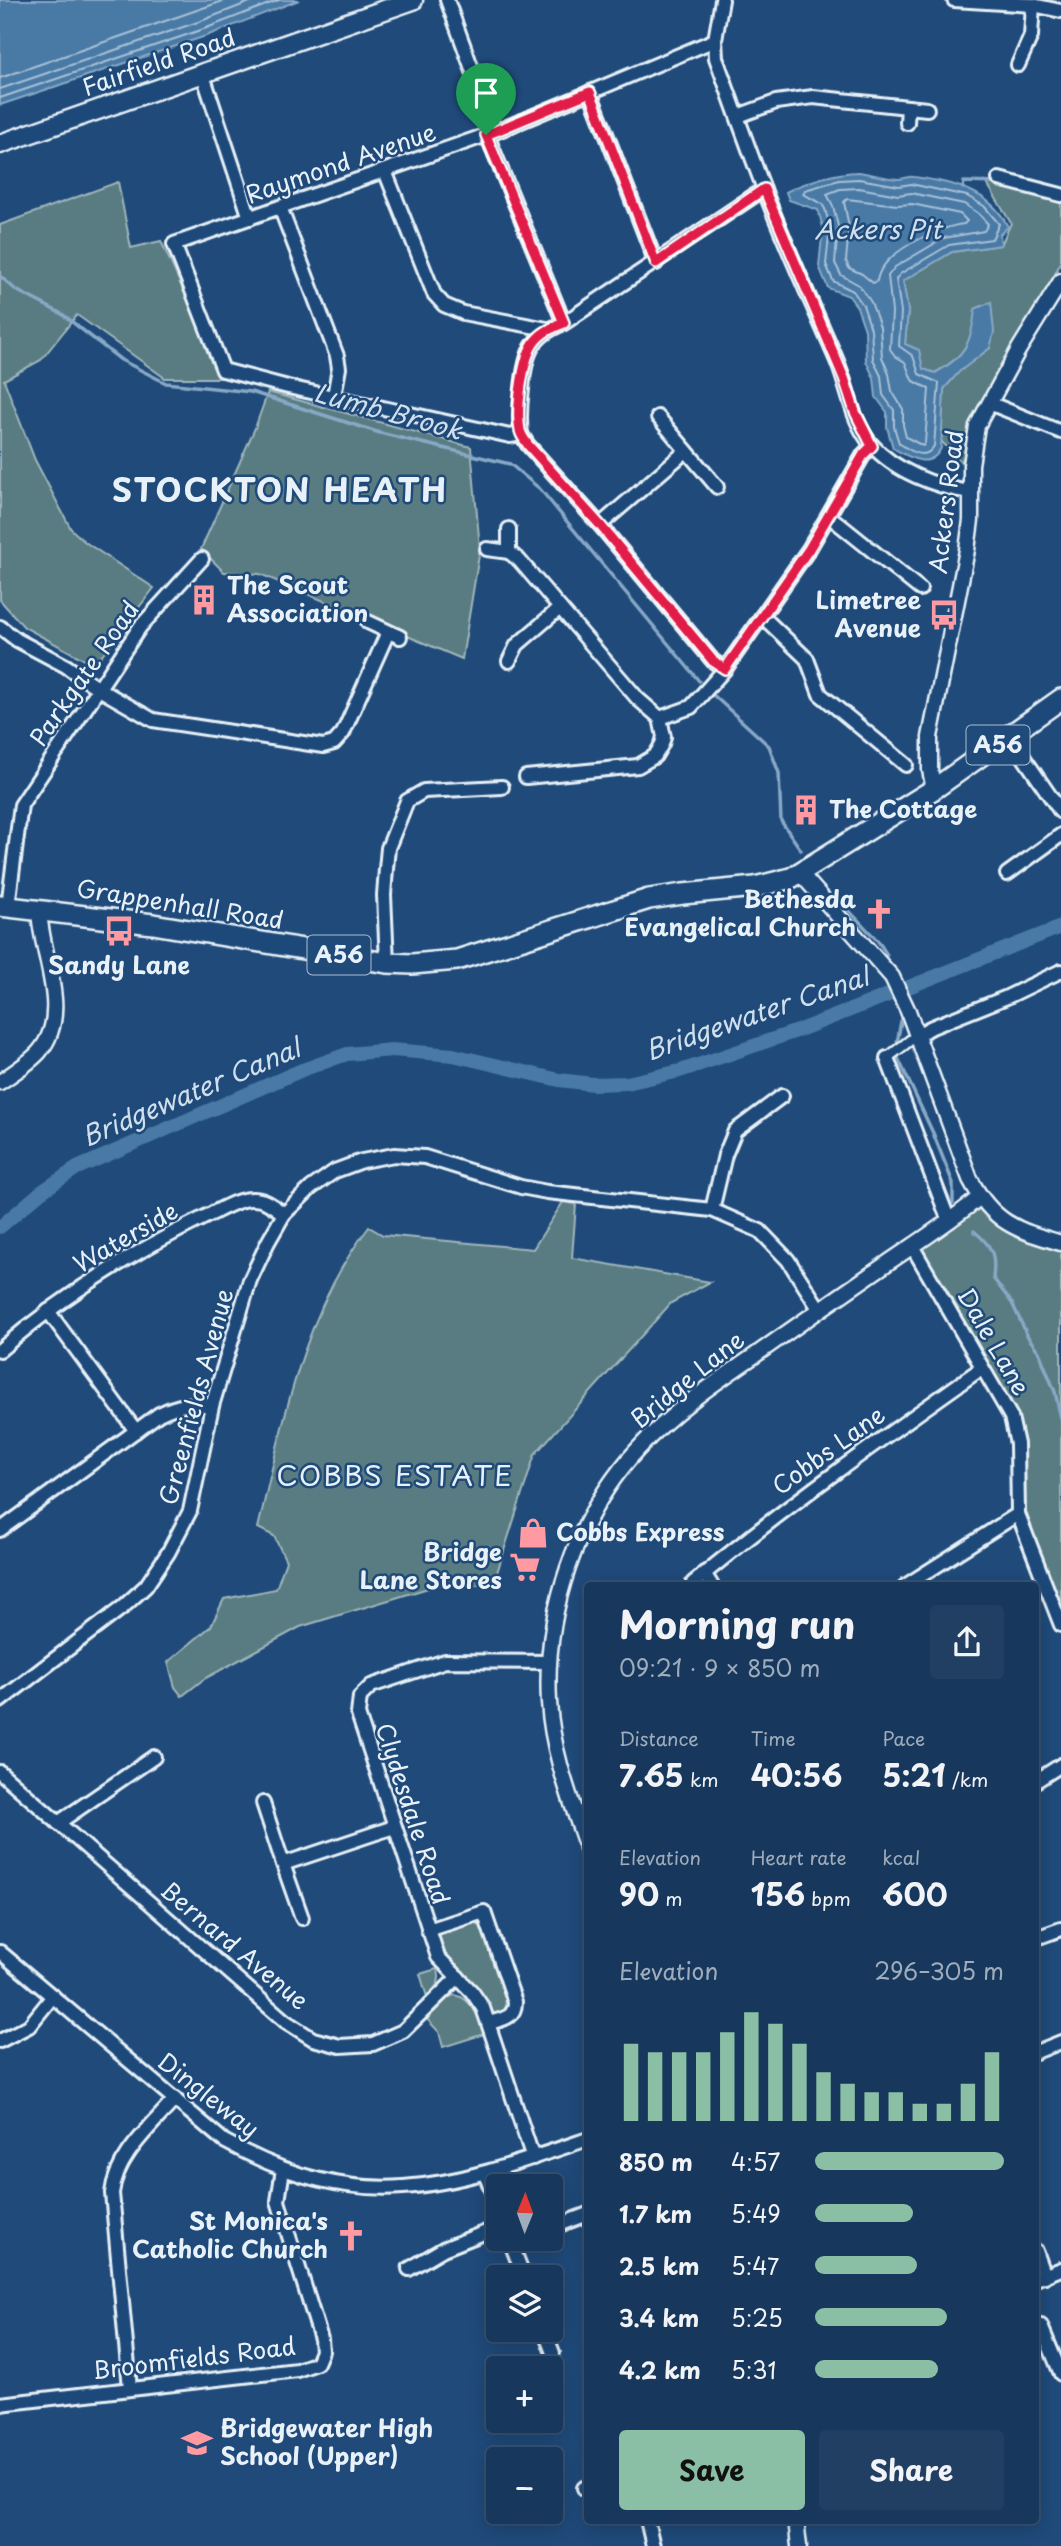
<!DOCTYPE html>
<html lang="en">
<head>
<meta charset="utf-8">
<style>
	body { margin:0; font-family:"Playpen Sans",sans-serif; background:#203f62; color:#f1f3f6; height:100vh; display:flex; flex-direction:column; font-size:26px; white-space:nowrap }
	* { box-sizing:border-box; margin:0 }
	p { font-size:23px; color:#9eacbb }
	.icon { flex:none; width:38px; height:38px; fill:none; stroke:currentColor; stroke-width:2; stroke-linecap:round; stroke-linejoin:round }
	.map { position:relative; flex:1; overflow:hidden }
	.drawer { position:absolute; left:584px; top:1582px; width:455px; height:942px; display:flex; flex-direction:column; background:#17385c; border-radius:7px; box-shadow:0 4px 18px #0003,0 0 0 2px #365272 }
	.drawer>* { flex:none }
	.needle { width:46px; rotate:1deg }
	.buttons { position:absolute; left:486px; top:2174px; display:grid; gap:14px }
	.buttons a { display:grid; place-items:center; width:77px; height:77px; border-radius:7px; background:#17385c; box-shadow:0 4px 18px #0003,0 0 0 2px #365272; font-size:35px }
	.pin { position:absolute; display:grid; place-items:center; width:60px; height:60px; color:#fff; margin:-72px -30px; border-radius:50% 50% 50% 0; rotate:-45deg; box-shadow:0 0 7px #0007 }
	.pin .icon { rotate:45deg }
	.round { display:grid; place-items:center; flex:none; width:74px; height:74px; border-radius:7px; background:#203f62 }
	.headline { display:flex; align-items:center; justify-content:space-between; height:119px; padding:0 35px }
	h1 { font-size:38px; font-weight:700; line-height:52px }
	.metrics { display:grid; grid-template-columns:repeat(3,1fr); gap:10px; height:119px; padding:7px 35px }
	.metrics div { display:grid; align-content:center }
	.metrics b { font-size:30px; font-weight:700 }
	.metrics small { font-size:19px; font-weight:400 }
	.metrics p { font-size:19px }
	.chart { height:196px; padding:14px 35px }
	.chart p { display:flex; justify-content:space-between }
	.chart svg { width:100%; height:126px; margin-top:7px; stroke:#8abfa5; stroke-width:6 }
	.primary-button { display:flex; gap:14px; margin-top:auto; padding:14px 35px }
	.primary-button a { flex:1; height:80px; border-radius:7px; background:#8abfa5; color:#111; font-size:28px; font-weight:700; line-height:80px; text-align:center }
	.primary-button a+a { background:#203f62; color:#f1f3f6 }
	ul { padding:0 35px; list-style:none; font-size:23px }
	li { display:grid; grid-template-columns:112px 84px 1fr; align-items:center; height:52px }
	li i { height:18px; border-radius:9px; background:#8abfa5 }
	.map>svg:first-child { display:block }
</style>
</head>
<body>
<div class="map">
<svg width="1061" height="2546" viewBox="0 0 1061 2546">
	<rect width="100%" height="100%" fill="#1f4a7a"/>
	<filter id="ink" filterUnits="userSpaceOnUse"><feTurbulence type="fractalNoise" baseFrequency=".0143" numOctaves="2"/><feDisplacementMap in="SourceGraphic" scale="14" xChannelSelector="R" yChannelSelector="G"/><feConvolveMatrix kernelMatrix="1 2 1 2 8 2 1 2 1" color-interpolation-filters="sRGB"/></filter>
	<g filter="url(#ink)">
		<g fill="#587c81" stroke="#a0b6bc" stroke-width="2">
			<path d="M 118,182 L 131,248 L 161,241 L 223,378 L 165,378 L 77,315 L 41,360 L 4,380 L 35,460 L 71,529 L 85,542 L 154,588 L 94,665 L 24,627 L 0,600 L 0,225 Z"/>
			<path d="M 986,182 L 1061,203 L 1061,262 L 961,462 L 941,441 L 944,389 L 958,372 L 990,348 L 991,303 L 976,309 C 972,342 965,357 935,373 L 923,369 L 905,344 L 908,311 L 903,281 L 952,252 L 1001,245 L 1011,223 Z"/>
			<path d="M 268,392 L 471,447 L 480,549 L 462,659 L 260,574 L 224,572 L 201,549 L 255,428 Z"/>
			<path d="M 980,1197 L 1061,1243 L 1061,1625 L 1018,1514 L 1016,1430 L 912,1246 Z"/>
			<path d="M 563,1202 L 576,1204 L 572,1258 L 710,1282 L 671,1303 L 535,1454 L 493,1585 L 438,1585 L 300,1627 L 204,1679 L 182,1696 L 175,1687 L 168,1662 L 211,1626 L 224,1599 L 276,1589 L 286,1561 L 274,1536 L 258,1528 C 283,1425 302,1313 369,1227 L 383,1235 L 533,1249 Z"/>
			<path d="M 472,1922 L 477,1923 L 482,1928 L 506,1997 L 505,2010 L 495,2015 L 481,1992 L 443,1950 L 437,1936 L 439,1933 Z"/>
			<path d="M 437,1969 C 443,1981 435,1988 427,1997 L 420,1974 Z"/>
			<path d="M 455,1995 C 472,1998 479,2018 484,2034 L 443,2047 L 439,2032 L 426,2018 L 446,1998 Z"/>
		</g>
		<g fill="#4879a5" stroke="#88a9c6" stroke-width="2">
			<path d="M 0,0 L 299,0 L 206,36 L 0,105 Z"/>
			<path d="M 859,172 C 872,174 885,178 898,179 C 904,179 908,176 914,177 C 951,182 991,190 1008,227 L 1000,234 L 1001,245 L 952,252 L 903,281 L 908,311 L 905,344 L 919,350 L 923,369 L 935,373 C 965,357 972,342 975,309 L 991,302 L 994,332 L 990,348 L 959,372 L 944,389 L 941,448 C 930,471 909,457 893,448 L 887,427 L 887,412 L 876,397 L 874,378 L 866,361 L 865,330 L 857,307 L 849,296 L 828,288 L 819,266 L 823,227 L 818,210 L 789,200 L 786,192 C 810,180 833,173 859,172 Z"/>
		</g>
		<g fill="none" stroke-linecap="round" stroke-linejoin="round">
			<g stroke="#a8c1d7" stroke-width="2">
				<path d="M 0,78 L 226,0"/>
				<path d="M 0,89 L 201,21 L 255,0"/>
				<path d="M 0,98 L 204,29 L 279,0"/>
				<path d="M 859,179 L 899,186 L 911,184 L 967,196 L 984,206 L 999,224 L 992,239 L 949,245 L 900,274 L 896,279 L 901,312 L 899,346 L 913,356 L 919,374 L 939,383 L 934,446 C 925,462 909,450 899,443 L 894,427 L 894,410 L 883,395 L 881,376 L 873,359 L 871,329 L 863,305 L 853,291 L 833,281 L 826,264 L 830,227 L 825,209 L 822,204 L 803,194 L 805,190 L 839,180 Z"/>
				<path d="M 859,188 L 898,195 L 911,193 L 964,204 L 978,213 L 988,224 L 984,231 L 944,238 L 895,267 L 888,276 L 892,312 L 890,349 L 895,356 L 905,362 L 912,380 L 929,389 L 925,443 L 923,446 L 906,437 L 903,425 L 903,409 L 892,391 L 889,374 L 882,357 L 880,327 L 871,302 L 859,285 L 841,275 L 835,263 L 838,226 L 833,206 L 827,194 L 840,189 Z"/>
				<path d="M 847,199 L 897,205 L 912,204 L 960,214 L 967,221 L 964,224 C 938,227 881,252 877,281 L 873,283 L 862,274 L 849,268 L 846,261 L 849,227 L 844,202 Z"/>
			</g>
			<g stroke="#88a9c6" stroke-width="3.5">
				<path d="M 963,188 L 964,182 L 998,183"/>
				<path d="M 0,276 L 16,290 L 62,314 L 121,360 L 166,383 L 251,392 L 380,433 L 510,464 L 540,489 L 699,681"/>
				<path d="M 711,693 L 769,746 L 779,773 L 781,821 L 801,850"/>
				<path d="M 833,894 L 878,941 L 887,955"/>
				<path d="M 901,1021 L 897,1043 L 898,1058 L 933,1133 L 953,1183 L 953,1203"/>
				<path d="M 974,1231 C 992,1246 996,1254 993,1278 L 1012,1303 L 1028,1337 L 1039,1352 L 1055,1392 L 1061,1418"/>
			</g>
			<path stroke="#4879a5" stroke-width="14" d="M 0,1227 L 41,1192 L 77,1168 L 302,1070 L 347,1054 L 392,1050 L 453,1055 L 559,1080 L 593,1084 L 627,1083 L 680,1071 L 797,1031 L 1061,927"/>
			<g stroke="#e8f1f8" stroke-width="14">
				<path id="pedestrian" d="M 887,1058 L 917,1035"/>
			</g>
			<g stroke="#e8f1f8" stroke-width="18">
				<g id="minor">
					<path d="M 447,0 L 495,132"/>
					<path d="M 722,0 L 715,40 L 716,58 C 732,102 747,145 764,189 C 786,247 812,303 837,361 C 848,387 852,422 871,444 C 894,471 936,487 970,492"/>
					<path d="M 954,0 L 1033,5 L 1061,11"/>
					<path d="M 715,40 L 495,132 L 174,244 L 223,370 L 288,387 L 510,436 L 521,434 C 519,418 520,404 522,389 C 525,355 530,336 564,323 L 764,189"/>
					<path d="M 1018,65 L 1031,36 L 1033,5"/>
					<path d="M 203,75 L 250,218"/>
					<path d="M 590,92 L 656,263"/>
					<path d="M 738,116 L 776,102 L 813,97 L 908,107"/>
					<path d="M 907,123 L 908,107 L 927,109"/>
					<path d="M 487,135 L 564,323"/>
					<path d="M 385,171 L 434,294 L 444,305 L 463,313 L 547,329"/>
					<path d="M 999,179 L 1061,195"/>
					<path d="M 280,207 L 337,356 L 339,368 L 334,396"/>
					<path d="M 989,403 L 1061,432"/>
					<path d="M 658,417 L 717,487"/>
					<path d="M 521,434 L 528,445 L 600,525 L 713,661 L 725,669"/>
					<path d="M 829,516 L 920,589"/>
					<path d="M 600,525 L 686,451"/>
					<path d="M 487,549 L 509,552 L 509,529"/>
					<path d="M 509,552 L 519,560 L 638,699 L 660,718"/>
					<path d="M 762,616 L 807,659 L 820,694 L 906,765"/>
					<path d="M 368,622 L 400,637"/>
					<path d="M 0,627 L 17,640 L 66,666 L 99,689 L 153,720 L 323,746 L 334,743 L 343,733 L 388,632"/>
					<path d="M 509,661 L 517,645 L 560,608"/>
					<path d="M 660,718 L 691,707 L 725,669 L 809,549 L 864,454 L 872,446"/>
					<path d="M 1009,736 L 1061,812"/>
					<path d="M 526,777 L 638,766 L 655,756 L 662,744 L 664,737 L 660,718"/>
					<path d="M 1007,874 L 1061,835"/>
					<path d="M 8,906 L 21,805 L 140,627 L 202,559"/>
					<path d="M 387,963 L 384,895 L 386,869 L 388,848 L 407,801 L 424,791 L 502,787"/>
					<path d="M 917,1035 L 932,1027 L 1007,997 L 1061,971"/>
					<path d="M 887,1058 L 949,1221"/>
					<path d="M 712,1210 L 725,1155 L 735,1131 L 782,1096"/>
					<path d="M 912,1246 L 1011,1417 L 1017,1444 L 1018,1514 L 1061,1625"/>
					<path d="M 48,1311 L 136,1431"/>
					<path d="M 0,1350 C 62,1296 133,1252 207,1216 C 220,1210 237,1199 251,1199 C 265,1198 274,1207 284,1214"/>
					<path d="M 0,1530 L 159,1414 C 179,1404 190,1403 212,1406"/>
					<path d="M 704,1573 L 712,1586"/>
					<path d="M 693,1583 C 786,1506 884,1437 982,1368"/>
					<path d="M 905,1586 L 1018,1514"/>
					<path d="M 0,1701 L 123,1607 L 146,1586 L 168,1553 L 190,1511 L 212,1406 L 250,1280 L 268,1242 L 284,1214 L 311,1188 L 335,1171 L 362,1161 L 394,1155 L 425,1157 L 521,1187 L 547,1192 L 712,1210 L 760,1231 L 788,1260 L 820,1310"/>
					<path d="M 0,1772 L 285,2021 L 313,2039 L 340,2046 L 373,2044 L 403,2031 L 458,1977"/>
					<path d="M 1036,1781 L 1061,1765"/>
					<path d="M 263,1803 L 283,1864 L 394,1827"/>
					<path d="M 58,1823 L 154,1757"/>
					<path d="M 283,1864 L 302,1918"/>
					<path d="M 428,1930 L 484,1912 L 515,2002 C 515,2018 503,2019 489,2023"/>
					<path d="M 1036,1938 L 1061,1929"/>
					<path d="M 0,1952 L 224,2141 C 363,2218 448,2187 588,2139"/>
					<path d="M 0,2041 L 29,2026 L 53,1996"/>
					<path d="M 1036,2052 L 1061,2042"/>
					<path d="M 533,2158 L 483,2008 L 472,1992 L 438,1957 L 358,1714 L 360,1697 L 371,1686 L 445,1661 L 548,1662"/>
					<path d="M 485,2173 L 499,2211"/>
					<path d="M 551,2228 L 588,2214"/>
					<path d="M 509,2238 L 524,2277"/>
					<path d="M 1036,2251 L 1045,2276"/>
					<path d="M 409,2269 L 443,2249 L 499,2227"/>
					<path d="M 1036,2279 L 1061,2269"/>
					<path d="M 1036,2327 L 1041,2326 L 1061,2374"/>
					<path d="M 544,2329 L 553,2353"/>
					<path d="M 130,2388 L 112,2193 C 116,2156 152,2126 175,2099"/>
					<path d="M 0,2404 L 297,2370 L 317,2363 L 322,2351 L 321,2339 L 278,2201 L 283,2169"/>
					<path d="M 584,2488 L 588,2487"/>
					<path d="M 647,2520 L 653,2546"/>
				</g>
			</g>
			<g stroke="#e8f1f8" stroke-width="19">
				<g id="tertiary">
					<path d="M 934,789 L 930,770 L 930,737 L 967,550 L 971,520 L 971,465 L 977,426 L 1019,349 L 1061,281"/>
					<path d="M 801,874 L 892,977 L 908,1011 L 970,1179 C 993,1223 1016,1230 1061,1243"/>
					<path d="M 0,1082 C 13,1073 28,1064 39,1052 C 73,1012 40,955 39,909"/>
					<path d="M 588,1851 C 572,1803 552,1753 549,1702 C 544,1612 576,1516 638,1449 C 672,1412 713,1384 754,1356 C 799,1324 844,1293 889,1262 C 920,1241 951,1221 980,1197"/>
					<path d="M 796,2520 L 799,2546"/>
				</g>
			</g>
			<g stroke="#e8f1f8" stroke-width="23">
				<path id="secondary" d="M 0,144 L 413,0"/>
			</g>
			<g stroke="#e8f1f8" stroke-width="24">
				<path id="primary" d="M 0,906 L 153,924 L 387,963 L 412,964 L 457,960 L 649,899 L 683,894 L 755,887 L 791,878 L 934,789 L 1061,699"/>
			</g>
			<use href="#pedestrian" stroke="#1f4a7a" stroke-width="9"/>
			<use href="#minor" stroke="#1f4a7a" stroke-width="12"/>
			<use href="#tertiary" stroke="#1f4a7a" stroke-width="14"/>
			<use href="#secondary" stroke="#1f4a7a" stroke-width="18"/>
			<use href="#primary" stroke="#1f4a7a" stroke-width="19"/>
		</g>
	</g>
	<g fill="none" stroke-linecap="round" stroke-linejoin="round" filter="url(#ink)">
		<g stroke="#fff" stroke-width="14">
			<path id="route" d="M 590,92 L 656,263 L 764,189 L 844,378 L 855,412 L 872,446 L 864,454 L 809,549 L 725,669 L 713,661 L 600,525 L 528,445 C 525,440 521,436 520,430 C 516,411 522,361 533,344 C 540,333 551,328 564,323 L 486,135 Z"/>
		</g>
		<use href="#route" stroke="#e11d48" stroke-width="9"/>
	</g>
	<defs>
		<g id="building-bare" transform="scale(2.415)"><path d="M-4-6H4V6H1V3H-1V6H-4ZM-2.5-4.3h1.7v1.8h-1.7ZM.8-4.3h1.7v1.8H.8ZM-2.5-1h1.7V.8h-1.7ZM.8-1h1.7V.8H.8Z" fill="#ff9aa2" stroke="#1f4a7a" stroke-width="2.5" paint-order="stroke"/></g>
		<g id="bus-bare" transform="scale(2.415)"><path d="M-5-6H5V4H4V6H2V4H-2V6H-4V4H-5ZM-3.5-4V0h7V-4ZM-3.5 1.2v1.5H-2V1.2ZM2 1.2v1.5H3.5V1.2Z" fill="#ff9aa2" stroke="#1f4a7a" stroke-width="2.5" paint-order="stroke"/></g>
		<g id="church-bare" transform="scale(2.415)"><path d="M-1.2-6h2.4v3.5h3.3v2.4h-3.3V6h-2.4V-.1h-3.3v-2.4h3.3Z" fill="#ff9aa2" stroke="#1f4a7a" stroke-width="2.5" paint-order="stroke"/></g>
		<g id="shop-bare" transform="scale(2.415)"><path d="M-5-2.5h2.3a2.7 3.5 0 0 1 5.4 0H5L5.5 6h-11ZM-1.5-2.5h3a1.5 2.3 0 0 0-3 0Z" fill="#ff9aa2" stroke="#1f4a7a" stroke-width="2.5" paint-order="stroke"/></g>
		<g id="supermarket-bare" transform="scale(2.415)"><path d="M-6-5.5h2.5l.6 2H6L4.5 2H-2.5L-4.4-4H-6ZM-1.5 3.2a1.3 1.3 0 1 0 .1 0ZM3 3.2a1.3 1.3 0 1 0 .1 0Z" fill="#ff9aa2" stroke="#1f4a7a" stroke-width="2.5" paint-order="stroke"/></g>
		<g id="school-bare" transform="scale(2.415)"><path d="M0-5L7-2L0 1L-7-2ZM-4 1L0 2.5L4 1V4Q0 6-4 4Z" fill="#ff9aa2" stroke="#1f4a7a" stroke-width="2.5" paint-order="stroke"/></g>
	</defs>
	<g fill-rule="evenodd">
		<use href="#building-bare" x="204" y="600"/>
		<use href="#bus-bare" x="944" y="615"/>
		<use href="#building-bare" x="806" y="810"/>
		<use href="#church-bare" x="879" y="914"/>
		<use href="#bus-bare" x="119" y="931"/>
		<use href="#shop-bare" x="533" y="1533"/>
		<use href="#supermarket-bare" x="525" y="1567"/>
		<use href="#church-bare" x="351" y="2236"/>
		<use href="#school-bare" x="197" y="2443"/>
	</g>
	<g text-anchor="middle" stroke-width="5" stroke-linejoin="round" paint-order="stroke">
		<g fill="#1f4a7a" stroke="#acbfd2" stroke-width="2">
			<rect x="966.5" y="725.5" width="63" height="39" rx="5"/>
			<rect x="307.5" y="935.5" width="63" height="39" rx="5"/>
		</g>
		<g font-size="23" font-weight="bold" fill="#e8f1f8">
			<text x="998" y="753">A56</text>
			<text x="339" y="963">A56</text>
		</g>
		<g font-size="24" fill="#e8f1f8" stroke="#1f4a7a">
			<text transform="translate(159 63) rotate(-19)" y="8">Fairfield Road</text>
			<text transform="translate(341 164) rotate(-19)" y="8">Raymond Avenue</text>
			<text transform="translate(947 502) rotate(-83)" y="8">Ackers Road</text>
			<text transform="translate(85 674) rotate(-55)" y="8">Parkgate Road</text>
			<text transform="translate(180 905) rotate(9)" y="8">Grappenhall Road</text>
			<text transform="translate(126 1238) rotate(-30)" y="8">Waterside</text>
			<text transform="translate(993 1342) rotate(60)" y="8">Dale Lane</text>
			<text transform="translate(688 1380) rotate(-39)" y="8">Bridge Lane</text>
			<text transform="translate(197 1397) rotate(-75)" y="8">Greenfields Avenue</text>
			<text transform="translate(829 1451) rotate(-36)" y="8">Cobbs Lane</text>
			<text transform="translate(412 1814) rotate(72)" y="8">Clydesdale Road</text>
			<text transform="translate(234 1946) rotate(40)" y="8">Bernard Avenue</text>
			<text transform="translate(208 2096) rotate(38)" y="8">Dingleway</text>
			<text transform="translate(194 2359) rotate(-7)" y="8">Broomfields Road</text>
		</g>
		<g font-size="24" font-weight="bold" fill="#e8f1f8" stroke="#1f4a7a" text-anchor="start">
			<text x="227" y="594">The Scout<tspan x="227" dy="28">Association</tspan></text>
			<text x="921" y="609" text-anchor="end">Limetree<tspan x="921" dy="28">Avenue</tspan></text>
			<text x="829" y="818">The Cottage</text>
			<text x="856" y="908" text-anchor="end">Bethesda<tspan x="856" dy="28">Evangelical Church</tspan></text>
			<text x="119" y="974" text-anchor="middle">Sandy Lane</text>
			<text x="556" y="1541">Cobbs Express</text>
			<text x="502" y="1561" text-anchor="end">Bridge<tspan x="502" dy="28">Lane Stores</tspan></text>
			<text x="328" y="2230" text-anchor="end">St Monica's<tspan x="328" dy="28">Catholic Church</tspan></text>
			<text x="220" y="2437">Bridgewater High<tspan x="220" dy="28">School (Upper)</tspan></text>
		</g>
		<g font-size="26" font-style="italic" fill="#d0dfec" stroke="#1f4a7a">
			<text x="878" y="239">Ackers Pit</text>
			<text transform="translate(388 412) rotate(15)" y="9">Lumb Brook</text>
			<text transform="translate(757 1014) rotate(-19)" y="9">Bridgewater Canal</text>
			<text transform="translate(191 1093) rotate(-23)" y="9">Bridgewater Canal</text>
		</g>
		<g font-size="28" letter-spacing="2" fill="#e8f1f8" stroke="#1f4a7a">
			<text x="395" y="1486">COBBS ESTATE</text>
		</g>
		<g font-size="32" font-weight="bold" letter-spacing="2" fill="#e8f1f8" stroke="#1f4a7a">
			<text x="280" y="502">STOCKTON HEATH</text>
		</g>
	</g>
</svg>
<div class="buttons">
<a><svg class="needle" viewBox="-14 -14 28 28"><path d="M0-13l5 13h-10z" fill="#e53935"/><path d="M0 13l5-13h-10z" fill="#9eacbb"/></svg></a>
<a><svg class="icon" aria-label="layers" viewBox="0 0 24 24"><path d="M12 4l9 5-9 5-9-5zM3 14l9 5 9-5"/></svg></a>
<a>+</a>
<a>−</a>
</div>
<div class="pin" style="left:486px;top:135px;background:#1e9e55"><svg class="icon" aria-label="arrive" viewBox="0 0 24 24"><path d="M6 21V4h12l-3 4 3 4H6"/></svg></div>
<section class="drawer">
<div class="headline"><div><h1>Morning run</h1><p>09:21 · 9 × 850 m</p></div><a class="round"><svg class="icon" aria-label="share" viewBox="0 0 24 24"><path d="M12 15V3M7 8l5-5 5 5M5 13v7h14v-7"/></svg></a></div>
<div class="metrics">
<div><p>Distance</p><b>7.65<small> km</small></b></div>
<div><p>Time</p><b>40:56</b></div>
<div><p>Pace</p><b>5:21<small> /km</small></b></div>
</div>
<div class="metrics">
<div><p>Elevation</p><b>90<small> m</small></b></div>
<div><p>Heart rate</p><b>156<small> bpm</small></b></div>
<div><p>kcal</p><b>600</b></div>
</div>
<div class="chart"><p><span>Elevation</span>296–305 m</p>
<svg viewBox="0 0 160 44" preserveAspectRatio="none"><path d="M5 44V17M15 44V20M25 44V20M35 44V20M45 44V13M55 44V6M65 44V10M75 44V17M85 44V27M95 44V31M105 44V34M115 44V34M125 44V38M135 44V38M145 44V31M155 44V20"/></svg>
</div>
<ul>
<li><b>850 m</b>4:57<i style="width:100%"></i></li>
<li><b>1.7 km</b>5:49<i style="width:52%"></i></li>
<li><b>2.5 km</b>5:47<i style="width:54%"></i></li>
<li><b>3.4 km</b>5:25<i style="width:70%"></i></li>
<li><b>4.2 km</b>5:31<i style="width:65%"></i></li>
</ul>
<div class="primary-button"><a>Save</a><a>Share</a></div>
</section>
</div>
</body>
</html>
